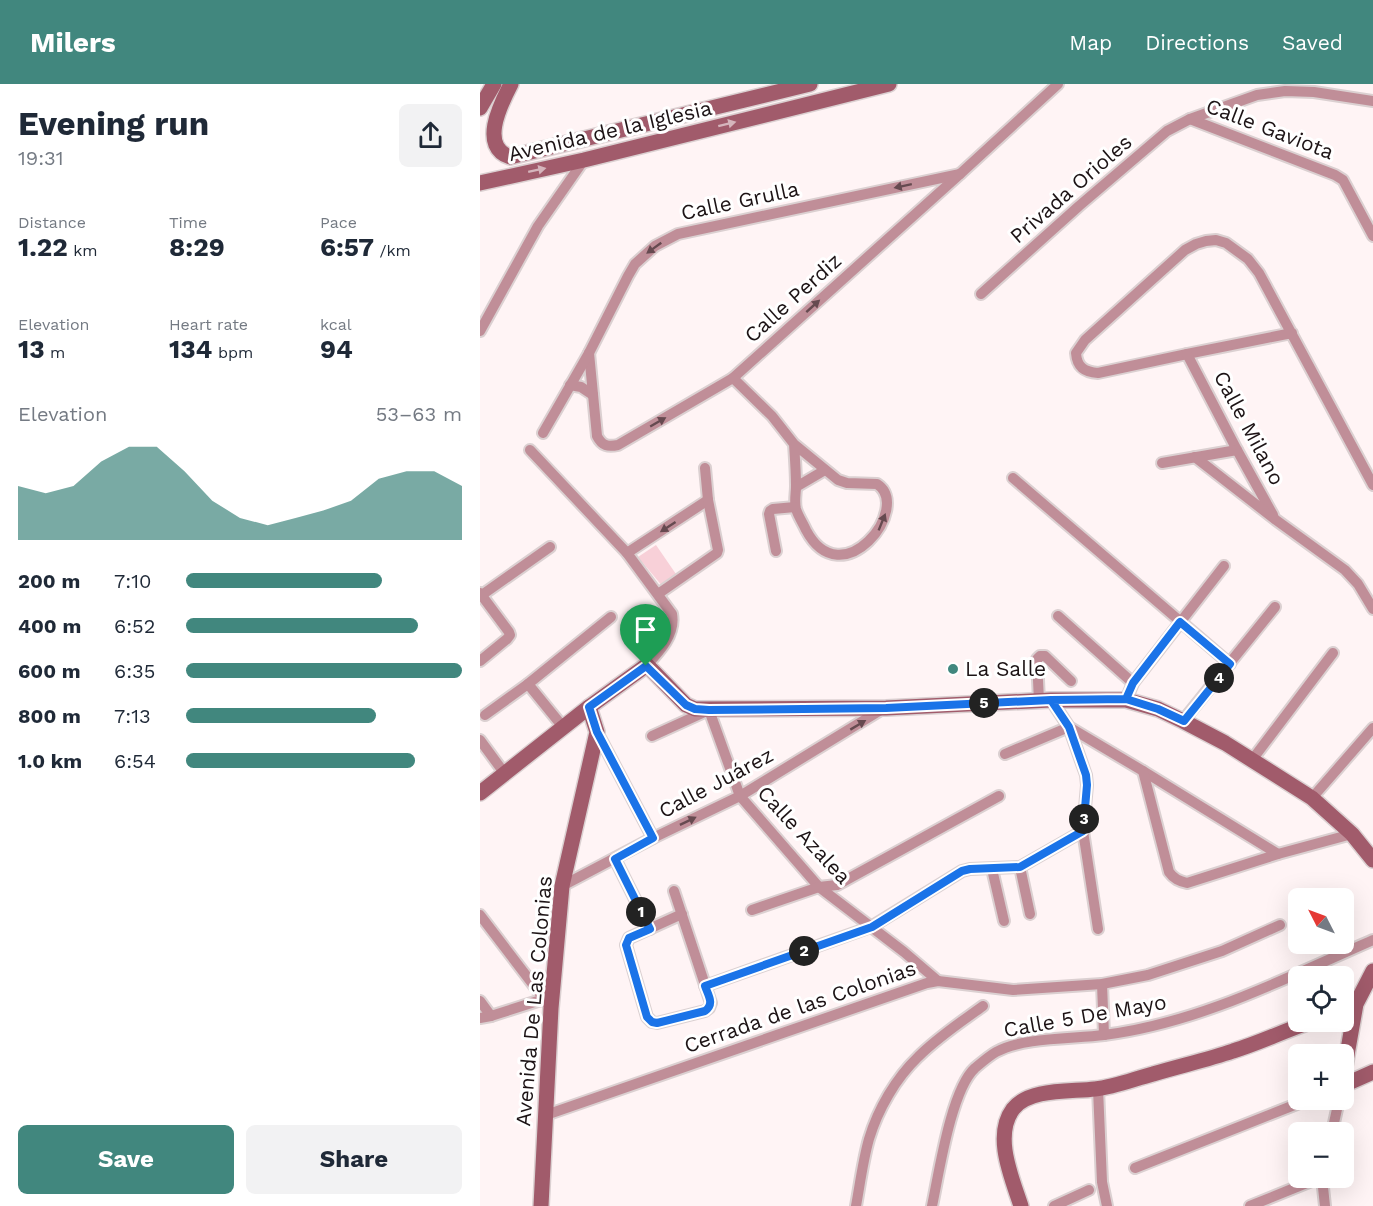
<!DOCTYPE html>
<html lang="en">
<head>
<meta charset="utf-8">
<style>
	body { margin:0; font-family:"Work Sans",sans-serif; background:#f2f2f3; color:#1f2937; height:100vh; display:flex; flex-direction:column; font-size:22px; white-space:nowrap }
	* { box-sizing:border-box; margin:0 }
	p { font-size:20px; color:#747a83 }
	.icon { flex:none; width:33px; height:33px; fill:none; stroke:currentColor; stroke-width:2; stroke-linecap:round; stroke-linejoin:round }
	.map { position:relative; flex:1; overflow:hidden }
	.sheet { display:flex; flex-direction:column; background:#fff; width:480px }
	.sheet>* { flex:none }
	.needle { width:39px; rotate:312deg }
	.fabs { position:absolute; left:808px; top:804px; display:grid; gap:12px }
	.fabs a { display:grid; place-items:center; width:66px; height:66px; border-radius:9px; background:#fff; box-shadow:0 6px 24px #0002; font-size:30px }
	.pin { position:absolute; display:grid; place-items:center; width:51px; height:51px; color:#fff; margin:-62px -26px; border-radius:50% 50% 50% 0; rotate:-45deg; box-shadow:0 0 6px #0007 }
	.pin .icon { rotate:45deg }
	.km { position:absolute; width:30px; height:30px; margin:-15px; border-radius:50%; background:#222; color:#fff; font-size:16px; line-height:30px; text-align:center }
	.round { display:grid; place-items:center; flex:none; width:63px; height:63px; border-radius:9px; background:#f2f2f3 }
	.overview { display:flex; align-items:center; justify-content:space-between; height:102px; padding:0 18px }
	h1 { font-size:33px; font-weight:700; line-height:45px }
	.metrics { display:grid; grid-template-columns:repeat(3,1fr); gap:9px; height:102px; padding:6px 18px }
	.metrics div { display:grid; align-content:center }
	.metrics b { font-size:26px; font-weight:700 }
	.metrics small { font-size:16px; font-weight:400 }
	.metrics p { font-size:16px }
	.chart { height:168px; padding:12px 18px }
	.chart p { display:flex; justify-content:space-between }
	.chart svg { width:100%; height:108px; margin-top:6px; fill:#41877e; opacity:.7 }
	.button { display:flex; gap:12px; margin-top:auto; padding:12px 18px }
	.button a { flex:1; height:69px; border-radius:9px; background:#41877e; color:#fff; font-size:24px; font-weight:700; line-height:69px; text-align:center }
	.button a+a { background:#f2f2f3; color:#1f2937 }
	ul { padding:0 18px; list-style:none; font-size:20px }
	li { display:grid; grid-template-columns:96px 72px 1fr; align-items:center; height:45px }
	li i { height:15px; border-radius:8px; background:#41877e }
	header { display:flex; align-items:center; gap:36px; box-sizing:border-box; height:84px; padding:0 30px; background:#41877e; color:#fff }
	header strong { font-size:28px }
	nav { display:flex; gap:33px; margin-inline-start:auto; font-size:21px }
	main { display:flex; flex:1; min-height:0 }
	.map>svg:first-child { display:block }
</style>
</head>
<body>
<header>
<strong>Milers</strong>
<nav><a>Map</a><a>Directions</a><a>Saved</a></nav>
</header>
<main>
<section class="sheet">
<div class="overview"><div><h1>Evening run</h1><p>19:31</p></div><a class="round"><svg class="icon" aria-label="share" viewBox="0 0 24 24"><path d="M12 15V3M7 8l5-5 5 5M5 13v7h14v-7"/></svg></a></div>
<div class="metrics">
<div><p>Distance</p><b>1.22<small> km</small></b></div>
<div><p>Time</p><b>8:29</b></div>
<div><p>Pace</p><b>6:57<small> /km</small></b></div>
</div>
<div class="metrics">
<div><p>Elevation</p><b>13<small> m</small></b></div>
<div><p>Heart rate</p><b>134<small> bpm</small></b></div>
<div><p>kcal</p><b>94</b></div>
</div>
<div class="chart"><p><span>Elevation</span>53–63 m</p>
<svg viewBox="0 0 160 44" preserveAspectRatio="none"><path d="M0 44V22L10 25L20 22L30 12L40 6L50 6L60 16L70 28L80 35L90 38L100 35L110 32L120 28L130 19L140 16L150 16L160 22V44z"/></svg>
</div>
<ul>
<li><b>200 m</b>7:10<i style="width:71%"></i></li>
<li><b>400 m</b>6:52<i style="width:84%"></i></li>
<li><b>600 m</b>6:35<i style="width:100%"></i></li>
<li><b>800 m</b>7:13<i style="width:69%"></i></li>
<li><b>1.0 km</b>6:54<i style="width:83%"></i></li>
</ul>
<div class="button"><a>Save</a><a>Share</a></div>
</section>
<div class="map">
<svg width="893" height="1122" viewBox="0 0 893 1122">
	<rect width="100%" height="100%" fill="#fff4f5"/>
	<path fill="#f8d0d8" d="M 176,461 L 198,493 L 183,503 L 158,473 Z"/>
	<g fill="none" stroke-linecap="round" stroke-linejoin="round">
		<g stroke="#dbd0d1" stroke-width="14">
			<g id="street">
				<path d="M 710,35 L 855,91 L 863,96 L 893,152"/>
				<path d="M 501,210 L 599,122 L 687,47 L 710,35 L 777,11 L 805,7 L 834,8 L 893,17"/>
				<path d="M 0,247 L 58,142 L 104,76"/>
				<path d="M 812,249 L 707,270 L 618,289 C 604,288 597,283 596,269 L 605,256 L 705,166 L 716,160 L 726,157 L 736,156 L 746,159 L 768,175 L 779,189 L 893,401"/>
				<path d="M 109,269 L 117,352 C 122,362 128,363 138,361 L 253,294 L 480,90 L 578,0"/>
				<path d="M 707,270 L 757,366 L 793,431"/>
				<path d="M 253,294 L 292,332 L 314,360 L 358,396 L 367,399 L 397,400 C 433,423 362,514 326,446 C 323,439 318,432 316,425 C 314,417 316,410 316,402 C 316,388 315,374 314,360"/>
				<path d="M 90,301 L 101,303 L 113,311"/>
				<path d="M 63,349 L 109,269 L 148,192 L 155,180 L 175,162 L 198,150 L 480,90"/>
				<path d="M 50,366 L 147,469 L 192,530 C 196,550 179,568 167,581"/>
				<path d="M 715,373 L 796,436 L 865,486 L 878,500 L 893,525"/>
				<path d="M 682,379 L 757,366"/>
				<path d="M 533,394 L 750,580"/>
				<path d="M 316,403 L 345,386"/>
				<path d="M 296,467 L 289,430 L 290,427 L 293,425 L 315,423"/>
				<path d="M 147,469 L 228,416"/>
				<path d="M 0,509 L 29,548 L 30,551 L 27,555 L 0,577"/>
				<path d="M 178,510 L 237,469 L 238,466 L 228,416 L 225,384"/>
				<path d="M 2,511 L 70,463"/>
				<path d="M 578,532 L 653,599"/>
				<path d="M 571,616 L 589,643 L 606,691 L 607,701 L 603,747 L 618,845"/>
				<path d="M 646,616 L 653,599 L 744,482"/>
				<path d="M 559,617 L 557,575 L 560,572 L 565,572 L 591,597"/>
				<path d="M 5,631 L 48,600"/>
				<path d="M 703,637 L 795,523"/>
				<path d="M 83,643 L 48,600 L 131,533"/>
				<path d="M 117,648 L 173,754"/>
				<path d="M 172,652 L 229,626 L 260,712 L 339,803 L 424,868 L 458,897"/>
				<path d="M 0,656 L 25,690"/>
				<path d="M 525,670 L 589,643 L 663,687 L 798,770"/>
				<path d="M 772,676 L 853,569"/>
				<path d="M 663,687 L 689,788 C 694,795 699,797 707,799 L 798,770 L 872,750"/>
				<path d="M 832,714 L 893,644"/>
				<path d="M 135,775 L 170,845"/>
				<path d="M 540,783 L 550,830"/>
				<path d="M 512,785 L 524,837"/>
				<path d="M 82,802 L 173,754 L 260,712 L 404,624"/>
				<path d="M 194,807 L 231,919 L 229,924 L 225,927 L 177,939 L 172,938 L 167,933 L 146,861 L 149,854 L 202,830"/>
				<path d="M 272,826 L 339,803 L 357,801 L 519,712"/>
				<path d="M 0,831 L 71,924"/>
				<path d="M 622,900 L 624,951"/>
				<path d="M 225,902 L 391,843 L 482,787 L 490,785 L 540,783 L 603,747"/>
				<path d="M 0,917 L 11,932"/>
				<path d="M 0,934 L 11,932 L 64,915"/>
				<path d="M 618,1005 L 622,1098 L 627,1122"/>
				<path d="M 66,1031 L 447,899 L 458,897 L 533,906 L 622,900 L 668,891 L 742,867 L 800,841"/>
				<path d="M 852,1048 L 859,1016"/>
				<path d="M 655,1084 L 827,1016"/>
				<path d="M 842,1094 L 845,1122"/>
				<path d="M 376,1122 C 380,1100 383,1076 389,1055 C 398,1025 416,994 438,973 C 458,953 481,938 503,922"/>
				<path d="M 452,1122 C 459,1089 471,1006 495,984 C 501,979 509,972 516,968 C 543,953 593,955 624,951 C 719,939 806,894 893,856"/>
				<path d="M 574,1122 L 609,1106"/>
				<path d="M 770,1122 L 839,1094"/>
			</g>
		</g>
		<g stroke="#dbd0d1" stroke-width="18">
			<g id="secondary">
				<path d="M 31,0 C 19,23 0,63 30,73 L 330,0"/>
				<path d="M 0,24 L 14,0"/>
				<path d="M 0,99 L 104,76 L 409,0"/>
				<path d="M 0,709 L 109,623 L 167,581 L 206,621 L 215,625 L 406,624 L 571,616 L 646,616 L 678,625 L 703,637 L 745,659 L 832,714 L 872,750 L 893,776"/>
				<path d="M 864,988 L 876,920 L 893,887"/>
				<path d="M 864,1001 L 893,988"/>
				<path d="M 61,1122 L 71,924 L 82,802 L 117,648 L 109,623"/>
				<path d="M 541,1122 C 532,1094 513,1052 533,1025 C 549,1004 591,1008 615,1005 C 635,1003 654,995 673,990 C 699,982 727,976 753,967 C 779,959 804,947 830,938"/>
			</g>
		</g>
		<use href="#street" stroke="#c08e98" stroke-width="10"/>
		<use href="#secondary" stroke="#a15b6b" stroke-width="15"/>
	</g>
	<defs><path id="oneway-solid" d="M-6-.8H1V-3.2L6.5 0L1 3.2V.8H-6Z" transform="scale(1.5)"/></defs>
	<g fill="#d5b5bc">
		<use href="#oneway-solid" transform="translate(247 40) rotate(-14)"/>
		<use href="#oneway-solid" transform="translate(57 86) rotate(-12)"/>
	</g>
	<g fill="#664a50">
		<use href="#oneway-solid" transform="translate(423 102) rotate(168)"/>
		<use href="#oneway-solid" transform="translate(174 164) rotate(144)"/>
		<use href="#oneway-solid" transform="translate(333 222) rotate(-42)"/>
		<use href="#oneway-solid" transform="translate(178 338) rotate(-30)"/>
		<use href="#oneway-solid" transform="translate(402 438) rotate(-68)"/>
		<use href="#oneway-solid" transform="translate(188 443) rotate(147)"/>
		<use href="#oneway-solid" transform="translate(378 641) rotate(-31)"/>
		<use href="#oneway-solid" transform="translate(208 737) rotate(-26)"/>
	</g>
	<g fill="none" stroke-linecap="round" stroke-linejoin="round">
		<g stroke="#fff" stroke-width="12">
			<path id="route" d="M 166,582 L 109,623 L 117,648 L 173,754 L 135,775 L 170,845 L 149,854 L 146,861 L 167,933 L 172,938 L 177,939 L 225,927 C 235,920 228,911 225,902 L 392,843 L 482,787 L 490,785 L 540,783 L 603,747 L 607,701 L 606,691 L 589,643 L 571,616 L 646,615 L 678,625 L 704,637 L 750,580 L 700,538 L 653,599 L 646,615 L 571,616 L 406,624 L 229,626 L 215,625 L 206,621 L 166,582"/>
		</g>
		<use href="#route" stroke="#1a73e8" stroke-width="8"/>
	</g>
	<circle fill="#41877e" stroke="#fff" stroke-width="2" cx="473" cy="585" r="6"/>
	<g text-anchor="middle" stroke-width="6" stroke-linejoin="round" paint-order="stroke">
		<g font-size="21" fill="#1c1315" stroke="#fff">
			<text transform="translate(790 45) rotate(21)" y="7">Calle Gaviota</text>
			<text transform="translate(130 47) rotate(-13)" y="7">Avenida de la Iglesia</text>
			<text transform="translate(591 105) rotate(-41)" y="7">Privada Orioles</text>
			<text transform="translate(260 117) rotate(-12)" y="7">Calle Grulla</text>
			<text transform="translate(313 214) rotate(-42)" y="7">Calle Perdiz</text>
			<text transform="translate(769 344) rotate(62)" y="7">Calle Milano</text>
			<text transform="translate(236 699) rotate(-28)" y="7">Calle Juárez</text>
			<text transform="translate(324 751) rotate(47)" y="7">Calle Azalea</text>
			<text transform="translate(54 917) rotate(-85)" y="7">Avenida De Las Colonias</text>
			<text transform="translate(320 923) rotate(-19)" y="7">Cerrada de las Colonias</text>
			<text transform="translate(605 932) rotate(-10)" y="7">Calle 5 De Mayo</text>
		</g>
		<g font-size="21" fill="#1c1315" stroke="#fff" text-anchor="start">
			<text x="485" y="592">La Salle</text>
		</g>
	</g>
</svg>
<div class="fabs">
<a><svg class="needle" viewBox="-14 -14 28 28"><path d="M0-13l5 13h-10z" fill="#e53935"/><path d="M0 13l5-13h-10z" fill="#747a83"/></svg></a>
<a><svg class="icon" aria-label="locate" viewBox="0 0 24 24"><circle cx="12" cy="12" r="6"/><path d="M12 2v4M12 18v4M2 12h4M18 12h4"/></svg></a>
<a>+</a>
<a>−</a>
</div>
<div class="pin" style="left:166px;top:582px;background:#1e9e55"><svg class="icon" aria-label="arrive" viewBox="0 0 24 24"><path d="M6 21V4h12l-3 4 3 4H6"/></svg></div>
<b class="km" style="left:161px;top:828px">1</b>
<b class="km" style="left:324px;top:867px">2</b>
<b class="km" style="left:604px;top:735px">3</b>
<b class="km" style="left:739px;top:594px">4</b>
<b class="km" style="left:504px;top:619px">5</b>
</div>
</main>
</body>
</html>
